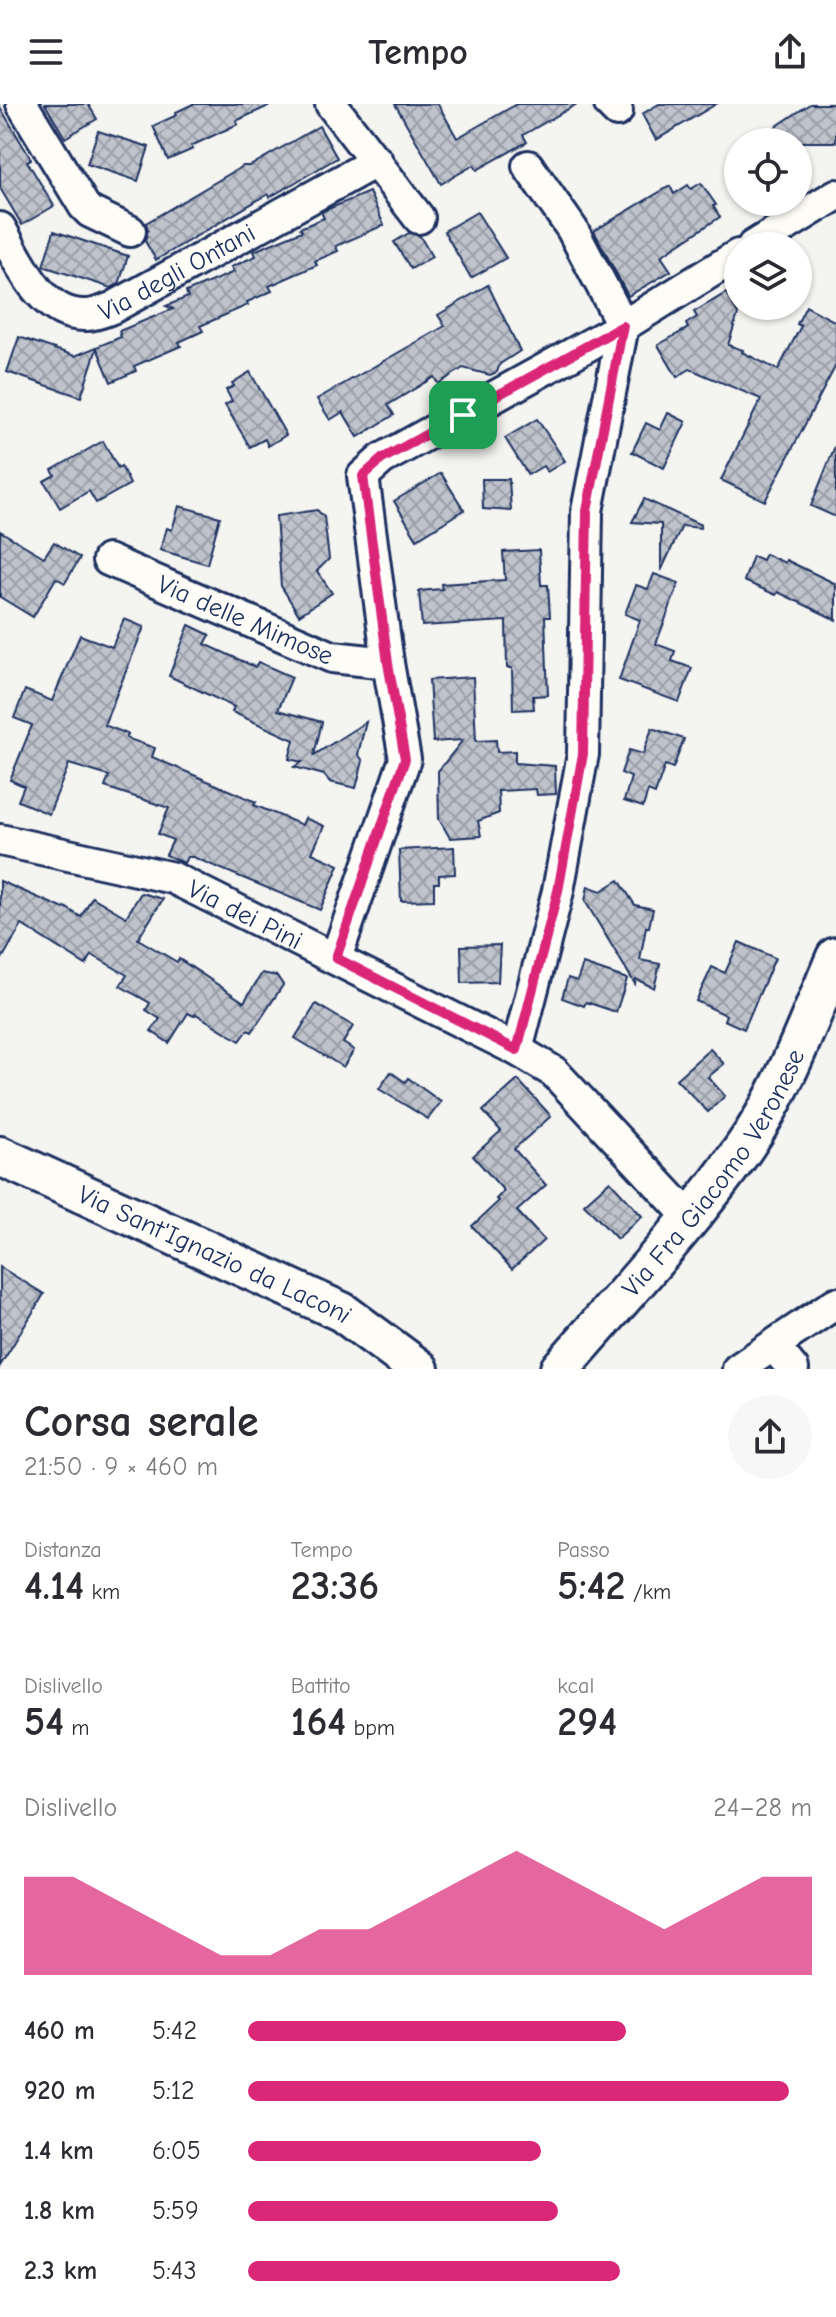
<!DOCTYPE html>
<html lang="it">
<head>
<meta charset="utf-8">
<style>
	body { margin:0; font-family:"Comic Neue",sans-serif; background:#f7f7f7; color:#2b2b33; height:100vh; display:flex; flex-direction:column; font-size:30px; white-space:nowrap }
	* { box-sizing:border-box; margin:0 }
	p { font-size:26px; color:#7c7c81 }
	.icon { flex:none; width:44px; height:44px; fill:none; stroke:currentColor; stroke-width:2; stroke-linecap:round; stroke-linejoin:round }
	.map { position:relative; height:1265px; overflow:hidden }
	.drawer { display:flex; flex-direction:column; background:#fff; flex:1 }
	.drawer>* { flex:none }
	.controls { position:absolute; left:724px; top:24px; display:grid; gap:16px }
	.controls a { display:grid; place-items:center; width:88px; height:88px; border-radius:50%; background:#fff; box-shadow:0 2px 6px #0004; font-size:40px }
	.pin { position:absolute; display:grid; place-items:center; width:68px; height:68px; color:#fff; margin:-34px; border-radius:16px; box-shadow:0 4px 12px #0006 }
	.round { display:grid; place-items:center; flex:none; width:84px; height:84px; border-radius:42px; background:#f7f7f7 }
	.overview { display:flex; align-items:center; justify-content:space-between; height:136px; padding:0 24px }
	h1 { font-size:44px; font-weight:700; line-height:60px }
	.stats { display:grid; grid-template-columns:repeat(3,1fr); gap:12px; height:136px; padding:8px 24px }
	.stats div { display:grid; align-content:center }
	.stats b { font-size:40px; font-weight:700 }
	.stats small { font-size:22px; font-weight:400 }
	.stats p { font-size:22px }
	.chart { height:224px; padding:16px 24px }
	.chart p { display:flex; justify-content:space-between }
	.chart svg { width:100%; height:144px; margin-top:8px; fill:#db2777; opacity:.7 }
	ul { padding:0 24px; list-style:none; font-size:26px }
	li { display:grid; grid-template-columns:128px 96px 1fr; align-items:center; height:60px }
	li i { height:20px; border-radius:10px; background:#db2777 }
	header { display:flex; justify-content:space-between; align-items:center; height:104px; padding:0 24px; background:#fff; font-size:36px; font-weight:700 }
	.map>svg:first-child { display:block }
</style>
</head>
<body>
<header><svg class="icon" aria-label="menu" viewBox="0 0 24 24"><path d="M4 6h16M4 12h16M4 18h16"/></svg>Tempo<svg class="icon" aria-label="share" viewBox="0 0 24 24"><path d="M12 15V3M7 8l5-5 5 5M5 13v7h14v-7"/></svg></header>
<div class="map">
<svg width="836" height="1265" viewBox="0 0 836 1265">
	<defs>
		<pattern id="building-cross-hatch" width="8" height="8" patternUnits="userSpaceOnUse" patternTransform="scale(2)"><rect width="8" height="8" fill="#bfc3cc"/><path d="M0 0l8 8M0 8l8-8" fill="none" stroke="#9a9fa9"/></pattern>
	</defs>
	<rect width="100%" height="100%" fill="#f4f4f1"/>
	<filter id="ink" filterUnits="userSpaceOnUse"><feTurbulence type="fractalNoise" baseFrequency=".0125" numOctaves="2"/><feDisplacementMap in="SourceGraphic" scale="16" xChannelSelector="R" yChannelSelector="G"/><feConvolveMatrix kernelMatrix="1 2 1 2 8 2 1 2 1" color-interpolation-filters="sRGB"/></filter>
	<g filter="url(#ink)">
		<g fill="url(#building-cross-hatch)" stroke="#1b2f5e" stroke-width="2">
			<path d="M 45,0 L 88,0 L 97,15 L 65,34 Z"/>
			<path d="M 193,0 L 273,0 L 236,17 L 238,20 L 191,42 L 193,45 L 168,56 L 153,22 L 177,11 L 176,8 Z"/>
			<path d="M 395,0 L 438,0 L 457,34 L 517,0 L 577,0 L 523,31 L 527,38 L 477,66 L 474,61 L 441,80 Z"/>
			<path d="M 659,0 L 716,0 L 656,36 L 642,10 Z"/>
			<path d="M 810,0 L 836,0 L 836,38 L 753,38 Z"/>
			<path d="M 0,3 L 31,55 L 27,57 L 54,102 L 22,121 L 0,84 Z"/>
			<path d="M 319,22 L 337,54 L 270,93 L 268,90 L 156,156 L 145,137 L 148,126 L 146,119 L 243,62 L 250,62 Z"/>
			<path d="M 98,27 L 149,43 L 138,77 L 87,60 Z"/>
			<path d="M 701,79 L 716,101 L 713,102 L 720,113 L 661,152 L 671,167 L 628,192 L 594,127 L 670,82 L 674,90 L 688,81 L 691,85 Z"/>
			<path d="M 369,88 L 384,121 L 336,142 L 338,147 L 315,157 L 317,161 L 269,182 L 272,187 L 247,198 L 248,201 L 200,222 L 203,227 L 179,238 L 181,242 L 134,262 L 136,267 L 111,278 L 97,244 L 81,293 L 7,268 L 19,233 L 75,252 L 121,233 L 119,227 L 173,205 L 166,202 L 188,193 L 186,188 L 234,168 L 231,163 L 256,152 L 254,147 L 302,127 L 300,124 L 324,114 L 321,108 Z"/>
			<path d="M 477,108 L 506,154 L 471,174 L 444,127 Z"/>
			<path d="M 54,127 L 128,152 L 119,180 L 111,184 L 43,162 Z"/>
			<path d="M 409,129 L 420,132 L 432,153 L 411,165 L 394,138 Z"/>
			<path d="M 488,181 L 520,247 L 500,260 L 497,268 L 490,271 L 463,264 L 438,280 L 434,273 L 388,301 L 394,311 L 358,333 L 343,308 L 330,316 L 317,295 L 445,222 L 438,211 Z"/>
			<path d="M 726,189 L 738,210 L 728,241 L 743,246 L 742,248 L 778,266 L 801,222 L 797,220 L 806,202 L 836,218 L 836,261 L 765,397 L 721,376 L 761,295 L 690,265 L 677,273 L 658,241 L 688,224 L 686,220 L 697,213 L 694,208 Z"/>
			<path d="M 250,268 L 286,331 L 268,342 L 265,335 L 250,343 L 225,301 L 232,297 L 226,286 L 234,282 L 232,279 Z"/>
			<path d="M 668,309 L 686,318 L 664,364 L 632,348 L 646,319 L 660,326 Z"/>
			<path d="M 537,315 L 565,357 L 547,368 L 543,362 L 528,371 L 505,334 Z"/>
			<path d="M 103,337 L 118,364 L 121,362 L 130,380 L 96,399 L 89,387 L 60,404 L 44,377 L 55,371 L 52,366 Z"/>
			<path d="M 835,342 L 836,342 L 836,413 L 811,402 Z"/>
			<path d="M 441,369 L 464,406 L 417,435 L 394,397 Z"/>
			<path d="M 482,375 L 509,375 L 511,407 L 483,405 Z"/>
			<path d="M 644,395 L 701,421 L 700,424 L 682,422 L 661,467 L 661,420 L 632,418 Z"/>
			<path d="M 179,402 L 220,413 L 207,460 L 160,446 L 167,424 L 172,426 Z"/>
			<path d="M 317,406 L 324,413 L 329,455 L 317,467 L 332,489 L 299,511 L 281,482 L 276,412 Z"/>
			<path d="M 0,427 L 44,453 L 54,438 L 80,454 L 65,479 L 56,474 L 33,513 L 0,493 Z"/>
			<path d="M 539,446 L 541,481 L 548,481 L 550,513 L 545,513 L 548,591 L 533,592 L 534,605 L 513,606 L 512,564 L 507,564 L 506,517 L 422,522 L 419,487 L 442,485 L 441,480 L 505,476 L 503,448 Z"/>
			<path d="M 765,450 L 785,459 L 786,456 L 836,480 L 836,516 L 778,488 L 776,491 L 744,477 L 753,452 L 762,456 Z"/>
			<path d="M 654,470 L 679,479 L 656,540 L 675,547 L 672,557 L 692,564 L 679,598 L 619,576 L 640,516 L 625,510 L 636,481 L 648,485 Z"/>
			<path d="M 124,515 L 144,523 L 104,621 L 128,630 L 126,634 L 155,644 L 152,653 L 256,698 L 254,701 L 302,721 L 305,714 L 324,722 L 312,749 L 339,761 L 320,806 L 193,753 L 187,753 L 184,759 L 166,751 L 173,736 L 158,730 L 169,704 L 105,683 L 109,672 L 69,660 L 49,710 L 18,697 L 24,682 L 10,676 L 32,621 L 14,614 L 25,586 L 52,597 L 80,531 L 112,543 Z"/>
			<path d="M 189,521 L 210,531 L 205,540 L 255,563 L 258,558 L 292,573 L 278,606 L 322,618 L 314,651 L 366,618 L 358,650 L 363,657 L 356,684 L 330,678 L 324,671 L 294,663 L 302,658 L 289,655 L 294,636 L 232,608 L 234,603 L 169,572 Z"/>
			<path d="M 473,573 L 476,637 L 496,636 L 497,648 L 515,647 L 515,659 L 555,662 L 556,690 L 537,691 L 536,685 L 498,687 L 499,709 L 478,717 L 481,732 L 450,734 L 439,715 L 438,667 L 463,636 L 433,638 L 429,576 Z"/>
			<path d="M 652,624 L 684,635 L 673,664 L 665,661 L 655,690 L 648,687 L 643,703 L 624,697 L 631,673 L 621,669 L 629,646 L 643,650 Z"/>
			<path d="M 454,743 L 455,770 L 439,771 L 439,779 L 434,779 L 434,796 L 401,797 L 399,746 Z"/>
			<path d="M 619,776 L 635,801 L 653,805 L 649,823 L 646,823 L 640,856 L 660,860 L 654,884 L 636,875 L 635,880 L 585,797 L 588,782 L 601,787 Z"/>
			<path d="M 0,777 L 64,805 L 65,803 L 81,813 L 92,793 L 126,813 L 141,789 L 163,795 L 138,835 L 177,858 L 179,855 L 244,898 L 262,869 L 277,872 L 283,881 L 252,928 L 248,926 L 240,937 L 196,910 L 194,912 L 188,909 L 169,939 L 151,927 L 160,915 L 146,906 L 150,899 L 120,882 L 127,871 L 92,851 L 86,861 L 22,821 L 0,858 Z"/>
			<path d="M 739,838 L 775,854 L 744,925 L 724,916 L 726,911 L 696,897 L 712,863 L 725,869 Z"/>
			<path d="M 500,841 L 498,878 L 462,879 L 461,842 Z"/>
			<path d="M 583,860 L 627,875 L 616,908 L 586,898 L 584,902 L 562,894 L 568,874 L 577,877 Z"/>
			<path d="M 316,900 L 353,922 L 343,939 L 354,946 L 343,963 L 295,934 Z"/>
			<path d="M 710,945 L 724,960 L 708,973 L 725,992 L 708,1008 L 676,975 Z"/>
			<path d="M 391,968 L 405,978 L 408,974 L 441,998 L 428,1015 L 379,985 Z"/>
			<path d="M 518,976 L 551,1012 L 514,1045 L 546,1081 L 517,1107 L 544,1136 L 512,1165 L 472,1122 L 499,1097 L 496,1095 L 504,1087 L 473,1052 L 501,1027 L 483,1007 Z"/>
			<path d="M 610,1077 L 642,1112 L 617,1135 L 584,1100 Z"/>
			<path d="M 0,1163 L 44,1190 L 0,1262 Z"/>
		</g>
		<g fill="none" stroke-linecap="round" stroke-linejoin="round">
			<g stroke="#1b2f5e" stroke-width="36">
				<g id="minor">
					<path d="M 22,0 L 84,102 L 90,108 L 130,127"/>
					<path d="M 331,0 L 419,114"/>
					<path d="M 610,0 L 617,7"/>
					<path id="s1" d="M 0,124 C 19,156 41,214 87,211 C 95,211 104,207 112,204 L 377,57"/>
					<path d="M 753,142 L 836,91"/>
					<path id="s2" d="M 108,456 L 332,553 L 388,559"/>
					<path id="s3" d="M 0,736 L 173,774 L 517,946 L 554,968 L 690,1114"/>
					<path d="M 336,854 L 405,655 L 388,559 L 363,372 L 382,355 L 623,222 L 738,151"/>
					<path d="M 517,946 L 558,787 L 583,650 L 587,407 L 623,222 L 572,125 L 528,62"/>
					<path d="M 774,1242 L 793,1265"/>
					<path d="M 738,1265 L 836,1199"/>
				</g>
			</g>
			<g stroke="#1b2f5e" stroke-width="44">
				<g id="tertiary">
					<path id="s4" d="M 0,1052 L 342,1208 L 419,1265"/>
					<path id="s5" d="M 560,1265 C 622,1193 688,1123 743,1045 C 784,987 808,918 836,853"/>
				</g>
			</g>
			<use href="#minor" stroke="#fdfcf7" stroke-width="30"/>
			<use href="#tertiary" stroke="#fdfcf7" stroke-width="38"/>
		</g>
	</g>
	<g fill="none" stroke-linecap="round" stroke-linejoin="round" filter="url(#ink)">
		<g stroke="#fff" stroke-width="16">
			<path id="route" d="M 623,222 L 587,407 L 583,650 L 558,787 L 517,946 L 336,854 L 405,655 L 388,559 L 363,372 L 382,355 Z"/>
		</g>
		<use href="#route" stroke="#db2777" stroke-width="10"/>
	</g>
	<g text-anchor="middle" stroke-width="8" stroke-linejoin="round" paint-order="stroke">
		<g font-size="26" fill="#1b2f5e" stroke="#fdfcf7">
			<text dy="9" stroke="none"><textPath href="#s1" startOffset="230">Via degli Ontani</textPath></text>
			<text dy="9" stroke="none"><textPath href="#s2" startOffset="150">Via delle Mimose</textPath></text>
			<text dy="9" stroke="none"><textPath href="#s3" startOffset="258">Via dei Pini</textPath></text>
			<text dy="9" stroke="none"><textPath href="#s5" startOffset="250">Via Fra Giacomo Veronese</textPath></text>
			<text dy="9" stroke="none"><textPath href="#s4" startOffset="236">Via Sant'Ignazio da Laconi</textPath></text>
		</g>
	</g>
</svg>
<div class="controls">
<a><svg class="icon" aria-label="locate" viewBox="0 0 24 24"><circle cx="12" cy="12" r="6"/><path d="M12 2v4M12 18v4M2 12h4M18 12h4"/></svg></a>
<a><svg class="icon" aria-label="layers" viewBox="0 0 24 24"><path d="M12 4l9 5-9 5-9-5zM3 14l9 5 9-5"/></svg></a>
</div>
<div class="pin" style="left:463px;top:311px;background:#1e9e55"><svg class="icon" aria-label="arrive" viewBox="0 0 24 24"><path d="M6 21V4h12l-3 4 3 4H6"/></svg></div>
</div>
<section class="drawer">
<div class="overview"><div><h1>Corsa serale</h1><p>21:50 · 9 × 460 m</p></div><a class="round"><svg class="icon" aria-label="share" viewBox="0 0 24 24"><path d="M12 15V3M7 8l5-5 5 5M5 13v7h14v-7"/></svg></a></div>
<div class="stats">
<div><p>Distanza</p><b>4.14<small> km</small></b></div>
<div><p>Tempo</p><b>23:36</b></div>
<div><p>Passo</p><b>5:42<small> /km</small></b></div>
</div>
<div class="stats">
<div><p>Dislivello</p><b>54<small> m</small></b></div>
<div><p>Battito</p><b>164<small> bpm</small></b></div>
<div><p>kcal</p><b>294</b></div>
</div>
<div class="chart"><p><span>Dislivello</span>24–28 m</p>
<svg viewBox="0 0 160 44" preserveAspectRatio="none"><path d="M0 44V14L10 14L20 22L30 30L40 38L50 38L60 30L70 30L80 22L90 14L100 6L110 14L120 22L130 30L140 22L150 14L160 14V44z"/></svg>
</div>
<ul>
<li><b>460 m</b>5:42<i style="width:67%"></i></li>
<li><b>920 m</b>5:12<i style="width:96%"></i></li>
<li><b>1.4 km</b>6:05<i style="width:52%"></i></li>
<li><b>1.8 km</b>5:59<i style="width:55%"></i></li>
<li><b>2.3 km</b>5:43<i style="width:66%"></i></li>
</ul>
</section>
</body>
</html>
